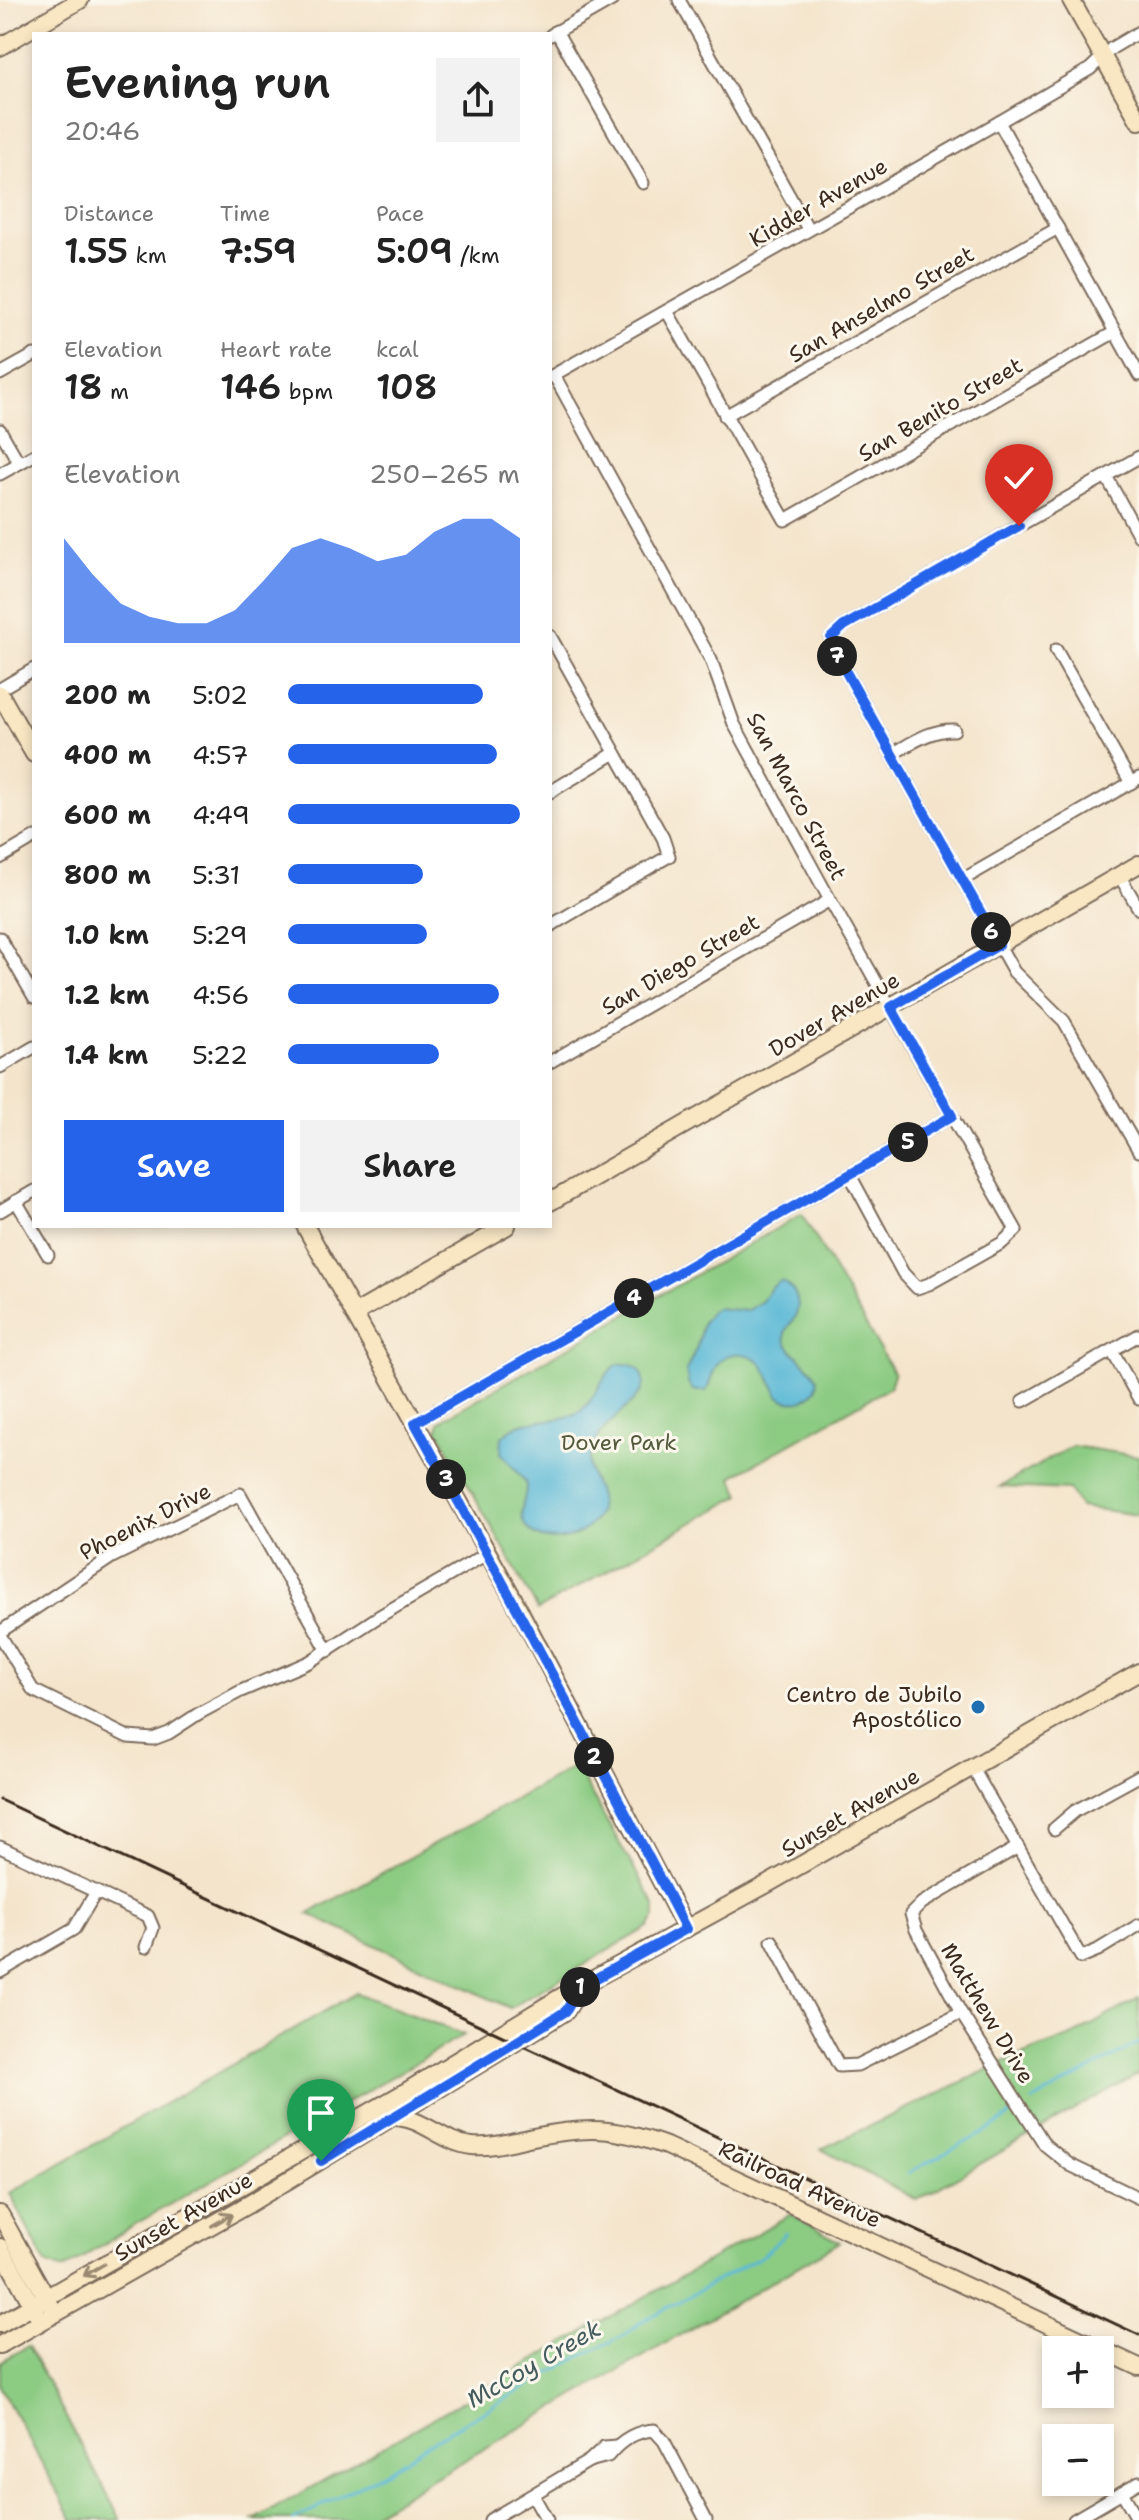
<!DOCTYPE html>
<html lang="en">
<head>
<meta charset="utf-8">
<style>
	body { margin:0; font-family:"Shantell Sans",sans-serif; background:#f2f2f2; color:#222; height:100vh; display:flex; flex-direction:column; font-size:30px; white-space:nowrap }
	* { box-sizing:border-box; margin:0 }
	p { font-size:26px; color:#767676 }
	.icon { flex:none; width:44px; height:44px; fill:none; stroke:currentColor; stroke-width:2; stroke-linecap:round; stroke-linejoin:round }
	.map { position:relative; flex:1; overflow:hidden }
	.panel { position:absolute; left:32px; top:32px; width:520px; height:1196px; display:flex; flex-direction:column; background:#fff; border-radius:0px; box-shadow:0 4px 12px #0003 }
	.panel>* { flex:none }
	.fabs { position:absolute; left:1042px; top:2336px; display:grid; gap:16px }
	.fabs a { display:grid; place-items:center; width:72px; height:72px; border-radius:0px; background:#fff; box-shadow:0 4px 12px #0003; font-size:40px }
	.pin { position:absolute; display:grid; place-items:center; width:68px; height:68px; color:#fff; margin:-82px -34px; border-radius:50% 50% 50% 0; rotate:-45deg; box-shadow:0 0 8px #0007 }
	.pin .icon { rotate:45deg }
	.km { position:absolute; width:40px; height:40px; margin:-20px; border-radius:50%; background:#222; color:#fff; font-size:22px; line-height:40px; text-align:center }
	.round { display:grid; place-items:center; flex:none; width:84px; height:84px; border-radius:0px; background:#f2f2f2 }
	.headline { display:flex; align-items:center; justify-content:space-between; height:136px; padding:0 32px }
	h1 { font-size:44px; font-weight:600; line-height:60px }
	.figures { display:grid; grid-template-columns:repeat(3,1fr); gap:12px; height:136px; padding:8px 32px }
	.figures div { display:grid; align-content:center }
	.figures b { font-size:34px; font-weight:600 }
	.figures small { font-size:22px; font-weight:400 }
	.figures p { font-size:22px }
	.chart { height:224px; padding:16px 32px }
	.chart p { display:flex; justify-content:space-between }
	.chart svg { width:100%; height:144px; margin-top:8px; fill:#2563eb; opacity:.7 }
	.action { display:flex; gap:16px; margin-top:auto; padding:16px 32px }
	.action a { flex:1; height:92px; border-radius:0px; background:#2563eb; color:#fff; font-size:32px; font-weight:600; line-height:92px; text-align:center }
	.action a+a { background:#f2f2f2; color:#222 }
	ul { padding:0 32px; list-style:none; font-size:26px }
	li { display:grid; grid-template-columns:128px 96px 1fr; align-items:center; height:60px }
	li i { height:20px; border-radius:10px; background:#2563eb }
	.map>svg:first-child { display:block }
</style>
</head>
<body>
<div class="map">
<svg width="1139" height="2520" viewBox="0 0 1139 2520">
	<rect width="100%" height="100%" fill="#fbf7ec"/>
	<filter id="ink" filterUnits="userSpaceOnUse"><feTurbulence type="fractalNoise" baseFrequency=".0125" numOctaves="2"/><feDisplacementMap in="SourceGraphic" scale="16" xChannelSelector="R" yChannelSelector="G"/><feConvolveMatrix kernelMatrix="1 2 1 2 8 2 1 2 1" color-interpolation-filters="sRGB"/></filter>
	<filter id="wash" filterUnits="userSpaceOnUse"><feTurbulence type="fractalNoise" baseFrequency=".006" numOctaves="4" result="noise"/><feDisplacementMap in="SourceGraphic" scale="32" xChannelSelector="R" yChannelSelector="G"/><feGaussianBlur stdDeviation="1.8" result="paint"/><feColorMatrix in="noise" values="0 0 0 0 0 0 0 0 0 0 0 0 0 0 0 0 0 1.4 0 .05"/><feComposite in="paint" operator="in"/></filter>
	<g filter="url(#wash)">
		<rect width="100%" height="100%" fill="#f4e4cb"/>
		<g fill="#8bcb82" stroke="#637a50" stroke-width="2">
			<path d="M 802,1214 L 894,1374 L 890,1387 L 732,1477 L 741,1495 L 538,1610 L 438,1431 L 439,1423 L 446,1417 Z"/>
			<path d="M 1072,1446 L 1139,1456 L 1139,1515 L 1080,1507 L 1069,1490 L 1000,1487 Z"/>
			<path d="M 575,1766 L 655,1905 L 655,1917 L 648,1927 L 510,2008 L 308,1914 Z"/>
			<path d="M 356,1993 L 464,2035 L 134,2225 L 63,2270 L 45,2263 L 10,2193 Z"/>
			<path d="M 1139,1998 L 1139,2073 L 917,2200 L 821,2149 L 1008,2060 L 1072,2036 Z"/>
			<path d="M 791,2214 L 840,2242 L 362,2520 L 254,2520 Z"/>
			<path d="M 28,2346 L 121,2520 L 73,2520 L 0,2387 L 0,2362 Z"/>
		</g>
		<g fill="#58b8d6" stroke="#4a717a" stroke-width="2">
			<path d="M 781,1281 C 795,1287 802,1302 795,1317 C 793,1322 786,1326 785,1333 C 779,1356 848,1377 801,1401 C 772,1405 776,1383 763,1366 C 753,1352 730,1349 719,1362 C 712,1370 711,1383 706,1391 L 694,1391 L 688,1383 L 686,1371 L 697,1347 L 703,1322 L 710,1312 L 716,1308 L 746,1311 L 762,1301 L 771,1288 Z"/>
			<path d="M 618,1364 C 631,1363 644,1368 644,1383 C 643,1399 606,1421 597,1439 C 576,1477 604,1483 599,1509 C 593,1537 547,1551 528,1529 C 514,1513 528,1499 526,1482 L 501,1453 L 502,1437 C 521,1415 548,1425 573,1415 C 596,1405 598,1377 618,1364 Z"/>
		</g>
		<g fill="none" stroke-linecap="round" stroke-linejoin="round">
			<g stroke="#58b8d6" stroke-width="3">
				<path d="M 1033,2101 L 1139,2043"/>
				<path d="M 908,2173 L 991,2129 L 1010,2115"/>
				<path d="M 294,2520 L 389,2470 L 437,2438 L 577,2358 L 623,2336 L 643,2321 L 764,2255 L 786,2233"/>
			</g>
		</g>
	</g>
	<g filter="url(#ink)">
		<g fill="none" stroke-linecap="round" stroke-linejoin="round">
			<g stroke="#7c6b5b" stroke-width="15">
				<g id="street">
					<path d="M 679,0 L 808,229"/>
					<path d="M 556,31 L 643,183"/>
					<path d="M 551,35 L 612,0"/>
					<path d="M 999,122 L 1139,375"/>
					<path d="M 667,311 L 785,520 L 1115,332"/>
					<path d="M 0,374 L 34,355"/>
					<path d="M 554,375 L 711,660 L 734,724 L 830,900 L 1016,1230 L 1002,1243 L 929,1284 L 917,1288 L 903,1273 L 850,1175"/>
					<path d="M 550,377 L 999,122 L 1090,69 L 1112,48 L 1139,32"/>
					<path d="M 725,416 L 1058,228"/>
					<path d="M 0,430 L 19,463"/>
					<path d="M 1139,457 L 844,626 L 831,638 L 837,656 L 1014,972 L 1064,1021 L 1139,1151"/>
					<path d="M 0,474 L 34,455"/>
					<path d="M 1106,476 L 1139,536"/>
					<path d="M 550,636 L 663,838 L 669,856 L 550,926"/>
					<path d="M 1056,650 L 1131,783"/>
					<path d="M 0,689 L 34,669"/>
					<path d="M 892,754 C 912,743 931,729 954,730"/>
					<path d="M 550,792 L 615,753"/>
					<path d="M 0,858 L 34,838"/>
					<path d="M 1119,875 L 1139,909"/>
					<path d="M 962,880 L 1139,778"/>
					<path d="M 0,938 L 34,997"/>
					<path d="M 550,1062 L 830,900"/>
					<path d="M 0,1067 L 34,1047"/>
					<path d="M 16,1201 L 48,1255"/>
					<path d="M 0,1211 L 34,1191"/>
					<path d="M 1112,1351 L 1139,1399"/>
					<path d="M 1023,1401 L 1139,1335"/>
					<path d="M 415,1423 L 952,1116"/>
					<path d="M 0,1632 L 112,1557 L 240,1494 L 328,1651"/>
					<path d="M 0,1635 L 33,1690 L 128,1737 L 153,1739 L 169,1733 L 198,1714 L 241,1691 L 309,1662 L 378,1617 L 488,1553"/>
					<path d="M 972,1767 L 1081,1957 L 1098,1950 L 1139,1925"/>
					<path d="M 1054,1829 L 1075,1811 L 1139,1776"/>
					<path d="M 0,1847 L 148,1916 L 153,1928 L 146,1947"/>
					<path d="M 1018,1847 L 922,1903 L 911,1914 L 916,1930 L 961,2013 L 1045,2145 L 1070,2165 L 1139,2198"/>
					<path d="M 772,1941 L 839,2066 L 857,2065 L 961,2013"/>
					<path d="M 0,1972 L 74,1929 L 96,1892"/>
					<path d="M 589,2461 L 608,2456 C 620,2441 635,2431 654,2430 L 664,2441 L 706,2520"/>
					<path d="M 1122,2492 L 1138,2520"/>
					<path d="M 533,2495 L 547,2520"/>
					<path d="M 490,2520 L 589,2461 L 604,2447 L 616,2446"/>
					<path d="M 1074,2520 L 1139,2482"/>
				</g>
			</g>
			<g stroke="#7c6b5b" stroke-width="20">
				<g id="secondary">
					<path d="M 1071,0 L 1139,121"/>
					<path d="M 0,47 L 80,0"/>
					<path d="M 0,694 L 34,754"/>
					<path d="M 550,1202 L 1139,864"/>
					<path d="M 305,1226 L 513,1598 L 686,1929"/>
					<path d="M 354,1314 L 507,1226"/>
					<path d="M 392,2117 C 422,2116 442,2143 472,2146 C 492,2148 514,2141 533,2137 C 588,2126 614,2127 666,2146 L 1139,2367"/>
					<path d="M 0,2214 L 51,2306"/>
					<path d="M 0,2247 L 37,2314"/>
					<path d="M 0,2324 L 405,2092 L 559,1998 L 771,1882 L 1139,1672"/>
					<path d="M 0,2345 L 249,2204 L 539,2028 L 566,2011 L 580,1988"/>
				</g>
			</g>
			<use href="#street" stroke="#fff" stroke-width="11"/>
			<use href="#secondary" stroke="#f9e7c3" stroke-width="16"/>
			<path stroke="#3b2a1e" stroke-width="3" d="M 0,1800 L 1139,2335"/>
		</g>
		<defs><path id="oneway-shaft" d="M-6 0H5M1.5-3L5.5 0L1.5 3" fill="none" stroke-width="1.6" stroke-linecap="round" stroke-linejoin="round" transform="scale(2)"/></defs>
		<g stroke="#9a8870">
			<use href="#oneway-shaft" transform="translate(222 2220) rotate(-30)"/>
			<use href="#oneway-shaft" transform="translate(94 2270) rotate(150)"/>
		</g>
	</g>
	<g fill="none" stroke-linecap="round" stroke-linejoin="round" filter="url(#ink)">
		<g stroke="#fff" stroke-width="16">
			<path id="route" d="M 321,2161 L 539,2028 L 566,2011 L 580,1987 L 686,1929 C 598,1759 508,1590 415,1423 L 952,1116 L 891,1007 L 999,945 L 837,656 L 831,638 L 844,626 L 1019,526"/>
		</g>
		<use href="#route" stroke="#2563eb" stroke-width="10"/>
	</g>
	<circle fill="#1f6fb2" stroke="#fbf7ec" stroke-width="3" cx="978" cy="1707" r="8"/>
	<g text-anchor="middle" stroke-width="6" stroke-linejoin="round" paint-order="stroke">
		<g font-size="22" fill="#3b2a1e" stroke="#fbf7ec">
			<text transform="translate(818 202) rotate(-30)" y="8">Kidder Avenue</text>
			<text transform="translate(881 304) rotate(-30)" y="8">San Anselmo Street</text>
			<text transform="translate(940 409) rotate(-30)" y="8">San Benito Street</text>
			<text transform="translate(797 796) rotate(62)" y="8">San Marco Street</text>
			<text transform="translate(680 964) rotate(-30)" y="8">San Diego Street</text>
			<text transform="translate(834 1014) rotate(-30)" y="8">Dover Avenue</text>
			<text transform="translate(145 1521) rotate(-27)" y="8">Phoenix Drive</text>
			<text transform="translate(850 1812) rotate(-30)" y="8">Sunset Avenue</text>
			<text transform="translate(988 2013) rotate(59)" y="8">Matthew Drive</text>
			<text transform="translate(800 2184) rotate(25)" y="8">Railroad Avenue</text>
			<text transform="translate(183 2216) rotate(-30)" y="8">Sunset Avenue</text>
		</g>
		<g font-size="22" fill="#535a3c" stroke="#fbf7ec">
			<text x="619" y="1450">Dover Park</text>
		</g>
		<g font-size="22" fill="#3b2a1e" stroke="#fbf7ec" text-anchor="end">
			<text x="962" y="1702">Centro de Jubilo<tspan x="962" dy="25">Apostólico</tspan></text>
		</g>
		<g font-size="24" font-style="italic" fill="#455c5e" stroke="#fbf7ec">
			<text transform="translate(534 2364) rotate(-30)" y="8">McCoy Creek</text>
		</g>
	</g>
</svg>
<div class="fabs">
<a>+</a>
<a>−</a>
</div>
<div class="pin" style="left:321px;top:2161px;background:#1e9e55"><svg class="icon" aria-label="arrive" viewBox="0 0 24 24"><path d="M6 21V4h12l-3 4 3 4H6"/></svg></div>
<div class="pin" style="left:1019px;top:526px;background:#d93025"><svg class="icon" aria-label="check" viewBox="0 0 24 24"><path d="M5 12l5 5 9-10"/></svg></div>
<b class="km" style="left:580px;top:1987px">1</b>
<b class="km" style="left:594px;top:1757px">2</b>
<b class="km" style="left:446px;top:1479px">3</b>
<b class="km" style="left:634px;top:1298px">4</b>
<b class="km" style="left:908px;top:1142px">5</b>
<b class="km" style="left:991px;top:932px">6</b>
<b class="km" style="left:837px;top:656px">7</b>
<section class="panel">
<div class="headline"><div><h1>Evening run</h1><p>20:46</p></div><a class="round"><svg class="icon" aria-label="share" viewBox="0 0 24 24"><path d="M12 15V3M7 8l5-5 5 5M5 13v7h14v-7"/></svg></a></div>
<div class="figures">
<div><p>Distance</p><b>1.55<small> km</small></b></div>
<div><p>Time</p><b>7:59</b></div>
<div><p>Pace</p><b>5:09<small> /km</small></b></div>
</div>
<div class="figures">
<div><p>Elevation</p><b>18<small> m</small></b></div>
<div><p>Heart rate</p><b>146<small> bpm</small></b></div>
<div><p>kcal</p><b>108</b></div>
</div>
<div class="chart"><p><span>Elevation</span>250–265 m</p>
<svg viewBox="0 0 160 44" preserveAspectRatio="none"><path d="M0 44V12L10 23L20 32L30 36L40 38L50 38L60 34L70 25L80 15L90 12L100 15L110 19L120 17L130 10L140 6L150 6L160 12V44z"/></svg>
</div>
<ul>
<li><b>200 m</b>5:02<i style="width:84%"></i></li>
<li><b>400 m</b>4:57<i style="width:90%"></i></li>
<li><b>600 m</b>4:49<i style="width:100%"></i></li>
<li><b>800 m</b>5:31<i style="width:58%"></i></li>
<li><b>1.0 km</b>5:29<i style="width:60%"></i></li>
<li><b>1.2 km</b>4:56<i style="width:91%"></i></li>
<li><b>1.4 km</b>5:22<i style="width:65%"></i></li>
</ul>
<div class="action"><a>Save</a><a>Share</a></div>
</section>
</div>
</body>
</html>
